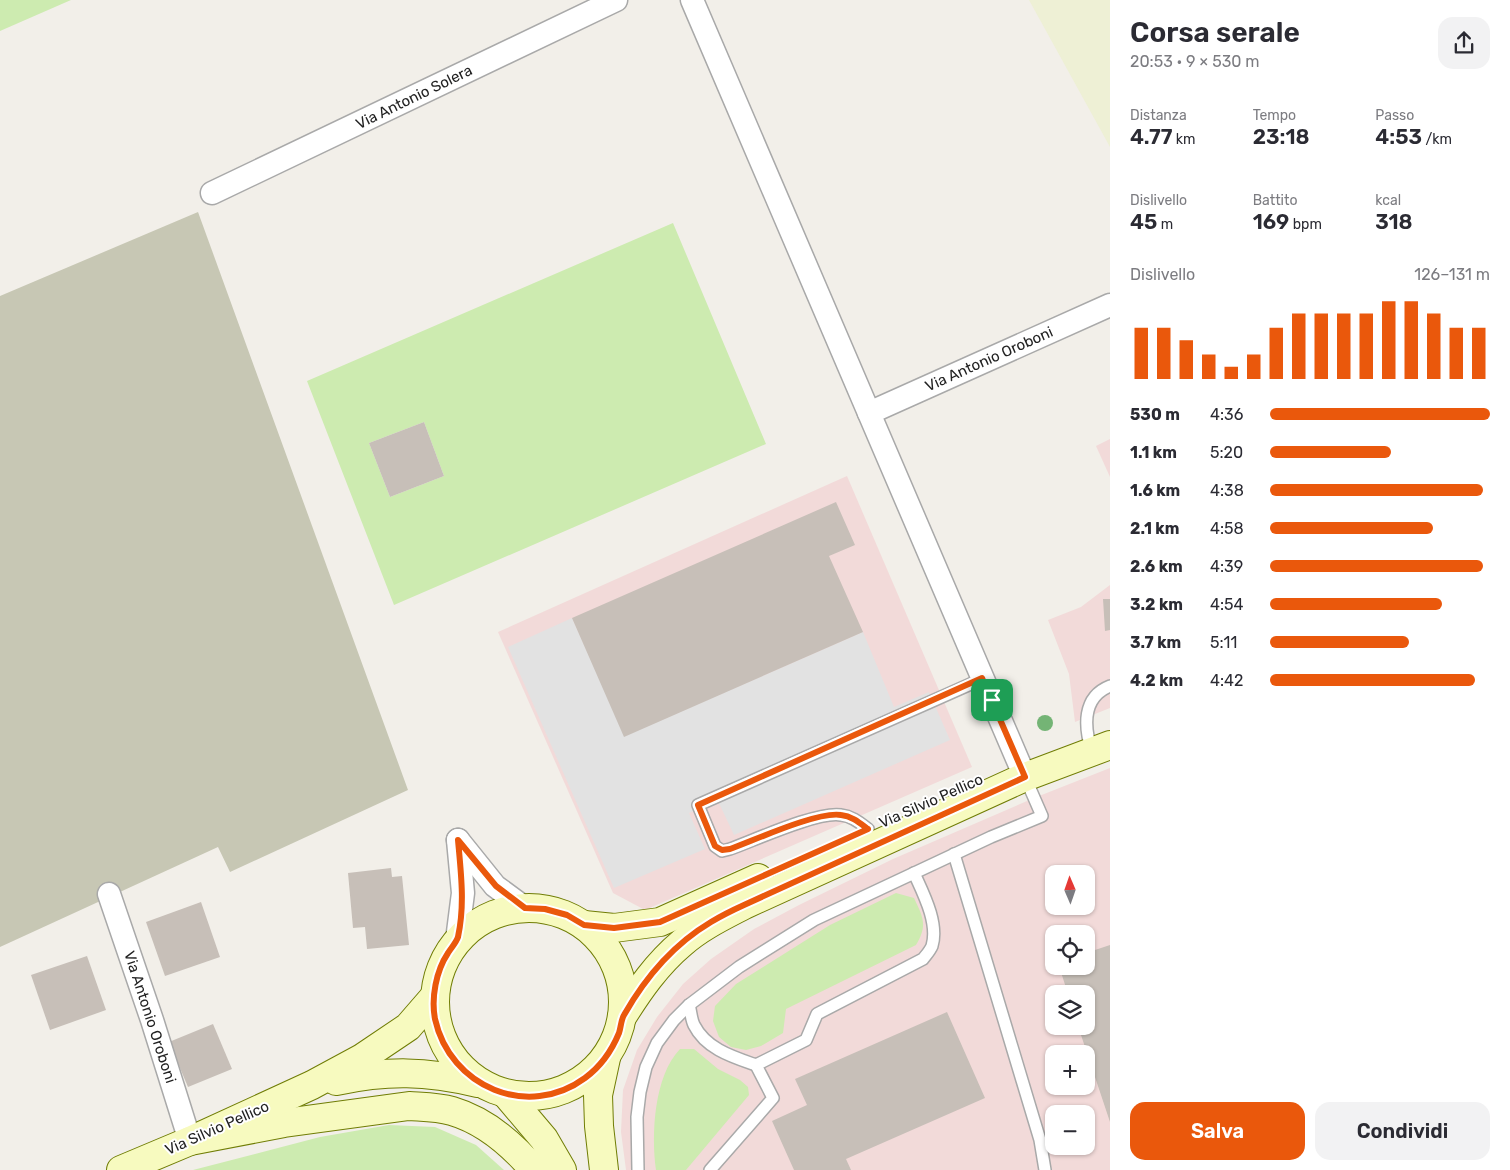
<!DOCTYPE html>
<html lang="it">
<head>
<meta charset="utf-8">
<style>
	body { margin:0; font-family:Rubik,sans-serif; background:#f2f2f3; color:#2b2b33; height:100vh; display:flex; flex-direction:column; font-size:19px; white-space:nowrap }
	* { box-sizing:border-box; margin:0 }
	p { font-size:16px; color:#7c7c81 }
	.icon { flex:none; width:28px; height:28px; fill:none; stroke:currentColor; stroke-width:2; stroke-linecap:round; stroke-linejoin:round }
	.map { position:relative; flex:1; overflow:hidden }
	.panel { display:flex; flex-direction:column; background:#fff; width:400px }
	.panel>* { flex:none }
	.needle { width:32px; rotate:358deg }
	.tools { position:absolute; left:1045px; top:865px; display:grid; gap:10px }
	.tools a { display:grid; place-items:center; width:50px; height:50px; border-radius:10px; background:#fff; box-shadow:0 1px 4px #0004; font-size:25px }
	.pin { position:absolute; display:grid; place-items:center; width:42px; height:42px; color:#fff; margin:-21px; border-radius:10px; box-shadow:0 2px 8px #0006 }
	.round { display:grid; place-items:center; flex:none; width:52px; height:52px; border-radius:15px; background:#f2f2f3 }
	.headline { display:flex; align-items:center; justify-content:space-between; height:85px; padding:0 20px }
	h1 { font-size:28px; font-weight:600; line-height:38px }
	.stats { display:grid; grid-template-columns:repeat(3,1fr); gap:8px; height:85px; padding:5px 20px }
	.stats div { display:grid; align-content:center }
	.stats b { font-size:21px; font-weight:600 }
	.stats small { font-size:14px; font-weight:400 }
	.stats p { font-size:14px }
	.chart { height:140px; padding:10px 20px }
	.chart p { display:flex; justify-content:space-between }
	.chart svg { width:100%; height:90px; margin-top:5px; stroke:#ea580c; stroke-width:6 }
	.action { display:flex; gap:10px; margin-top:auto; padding:10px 20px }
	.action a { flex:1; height:58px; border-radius:15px; background:#ea580c; color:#fff; font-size:20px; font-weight:600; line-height:58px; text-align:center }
	.action a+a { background:#f2f2f3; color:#2b2b33 }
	ul { padding:0 20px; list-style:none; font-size:16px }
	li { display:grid; grid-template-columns:80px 60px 1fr; align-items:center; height:38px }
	li i { height:12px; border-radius:6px; background:#ea580c }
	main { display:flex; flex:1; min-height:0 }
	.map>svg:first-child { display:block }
</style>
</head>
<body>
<main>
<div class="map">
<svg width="1110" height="1170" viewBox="0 0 1110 1170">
	<rect width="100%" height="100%" fill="#f2efe9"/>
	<g fill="#f2dad9" fill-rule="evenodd">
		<path d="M 1110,439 L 1110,477 L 1096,446 Z"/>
		<path d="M 847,476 L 972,767 L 645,910 L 613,893 L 498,632 Z"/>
		<path d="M 1110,585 L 1110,708 L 1075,722 L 1069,674 L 1048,620 L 1081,607 Z"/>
		<path d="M 1110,768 L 1110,1170 L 626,1170 L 621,1132 L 623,1090 L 637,1050 L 657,1017 L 683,984 L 711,959 L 754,929 L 799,905 L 893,859 L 1034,798 ZM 1054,874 L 1086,874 L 1086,906 L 1054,906 ZM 1054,934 L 1086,934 L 1086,966 L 1054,966 ZM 1054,994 L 1086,994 L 1086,1026 L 1054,1026 ZM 1054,1054 L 1086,1054 L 1086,1086 L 1054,1086 ZM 1054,1114 L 1086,1114 L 1086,1146 L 1054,1146 Z"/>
	</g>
	<path fill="#c7c7b4" d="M 198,212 L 408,790 L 230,872 L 218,847 L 0,947 L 0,296 Z"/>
	<path fill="#eef0d5" d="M 1029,0 L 1110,0 L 1110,147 Z"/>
	<g fill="#cdebb0" fill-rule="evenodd">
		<path d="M 0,0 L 71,0 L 0,31 Z"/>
		<path d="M 673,223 L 766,444 L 394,605 L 307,381 ZM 424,422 L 444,476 L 390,497 L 369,443 Z"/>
		<path d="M 896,893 L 914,898 C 923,917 928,925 916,945 L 786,1009 L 783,1033 L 761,1046 L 746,1050 L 731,1047 L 719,1037 L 713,1021 L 715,1006 L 736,984 L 830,925 Z"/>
		<path d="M 680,1049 L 694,1049 L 718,1069 L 740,1080 L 748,1087 L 749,1095 L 686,1170 L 656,1170 C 651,1134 654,1076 680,1049 Z"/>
		<path d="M 389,1125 L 435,1127 L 476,1145 L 504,1170 L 193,1170 L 320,1137 Z"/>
	</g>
	<path fill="#e2e2e2" d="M 572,618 L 625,736 L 863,632 L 894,707 L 929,692 L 950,740 L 734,835 L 718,801 L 689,813 L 705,849 L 614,888 L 508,647 Z"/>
	<g fill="#c7bfb8">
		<path d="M 424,422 L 444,476 L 390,497 L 369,443 Z"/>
		<path d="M 836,502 L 855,545 L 829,556 L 863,632 L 624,737 L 572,618 Z"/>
		<path d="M 1103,599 L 1110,599 L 1110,630 L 1105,631 Z"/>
		<path d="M 391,868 L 392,877 L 402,876 L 409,945 L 367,949 L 365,927 L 353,928 L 348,873 Z"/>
		<path d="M 201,902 L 220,957 L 165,976 L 146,922 Z"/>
		<path d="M 1110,945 L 1110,1122 L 1078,1026 L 1086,1026 L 1086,994 L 1068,994 L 1059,966 L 1086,966 L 1086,953 Z"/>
		<path d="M 87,956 L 106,1010 L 50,1030 L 31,975 Z"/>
		<path d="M 947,1012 L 985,1098 L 846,1159 L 851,1170 L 794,1170 L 772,1121 L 807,1105 L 795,1079 Z"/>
		<path d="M 213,1024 L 232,1069 L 188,1087 L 169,1042 Z"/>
	</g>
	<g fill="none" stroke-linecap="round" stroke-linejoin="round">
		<g stroke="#a9a9a9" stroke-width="14">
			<g id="service">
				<path d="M 1092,752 C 1084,727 1082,697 1110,686"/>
				<path d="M 868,829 C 860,823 852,816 841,815 C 818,811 755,840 730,849 L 722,851 L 715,846 L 698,805 L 982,679"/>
				<path d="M 954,854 L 1040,1140 L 1045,1170"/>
				<path d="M 689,1005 C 691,1011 691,1019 694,1025 C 706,1049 733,1057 756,1065"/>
				<path d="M 638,1170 L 637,1117 L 640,1092 L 646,1067 L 657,1043 L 674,1020 L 689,1005 L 739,967 L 814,920 L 991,837 L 1042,816 L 1025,777"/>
				<path d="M 710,1170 L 773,1098 L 756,1065 L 806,1040 L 817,1014 L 923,959 C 926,955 930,951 932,946 C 939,923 923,893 914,873"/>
			</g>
		</g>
		<g stroke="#a9a9a9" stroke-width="25">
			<g id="minor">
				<path d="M 692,0 L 1025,777"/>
				<path d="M 212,193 L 616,0"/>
				<path d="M 869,413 L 1110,305"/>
				<path d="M 458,840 L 495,886 L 525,908"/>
				<path d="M 109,894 L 152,1020 L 190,1141"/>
				<path d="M 457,940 L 463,893 L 458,840"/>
			</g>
		</g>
		<g stroke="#707d05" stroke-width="30">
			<g id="secondary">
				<circle cx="529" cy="1002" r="94"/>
				<path d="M 584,925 L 614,928 L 660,922 L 758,878"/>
				<path d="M 622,1017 C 639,990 657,964 682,943 C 700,927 723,916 744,905 L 1025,777 L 1110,745"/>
				<path d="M 336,1081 C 389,1070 425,1071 478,1083"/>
				<path d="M 506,1094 L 544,1139 L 562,1170"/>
				<path d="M 190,1141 L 284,1123 L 409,1106 C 423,1107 438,1107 452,1111 C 486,1121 512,1144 534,1170"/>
				<path d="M 121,1170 L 190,1141 L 312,1085 L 362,1058 L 408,1027 L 434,997"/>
				<path d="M 604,1170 L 599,1126 L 598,1095 L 606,1058"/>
			</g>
		</g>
		<use href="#service" stroke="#fff" stroke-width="11"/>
		<use href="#minor" stroke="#fff" stroke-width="22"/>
		<use href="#secondary" stroke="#f7fabf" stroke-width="28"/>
	</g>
	<circle fill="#74b475" cx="1045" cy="723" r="8"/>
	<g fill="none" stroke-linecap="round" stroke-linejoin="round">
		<g stroke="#fff" stroke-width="10">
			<path id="route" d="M 982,678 L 1025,777 L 744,905 C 733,910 721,916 711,922 C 674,944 645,978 624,1015 C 621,1020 621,1027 619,1033 C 612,1050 600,1067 585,1078 C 528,1120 450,1087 435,1019 C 431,998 436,971 448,953 C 451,948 456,943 458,937 C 465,905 461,873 458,840 L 496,886 L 525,908 L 545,909 L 567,915 L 584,925 L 614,928 L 660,922 L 868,829 C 860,823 852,816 841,815 C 818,811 755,840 730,849 L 722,850 L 715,846 L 698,805 Z"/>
		</g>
		<use href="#route" stroke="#ea580c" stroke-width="6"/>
	</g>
	<g text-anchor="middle" stroke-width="4" stroke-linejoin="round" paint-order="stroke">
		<g font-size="15" fill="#222" stroke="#fff">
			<text transform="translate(414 97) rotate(-26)" y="5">Via Antonio Solera</text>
			<text transform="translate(989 359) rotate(-24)" y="5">Via Antonio Oroboni</text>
			<text transform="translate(931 801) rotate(-24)" y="5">Via Silvio Pellico</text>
			<text transform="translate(150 1017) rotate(72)" y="5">Via Antonio Oroboni</text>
			<text transform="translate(217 1128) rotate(-24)" y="5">Via Silvio Pellico</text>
		</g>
	</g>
</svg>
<div class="tools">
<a><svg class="needle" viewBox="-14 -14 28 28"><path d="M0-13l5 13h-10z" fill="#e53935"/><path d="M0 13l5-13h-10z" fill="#7c7c81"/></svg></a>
<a><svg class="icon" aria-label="locate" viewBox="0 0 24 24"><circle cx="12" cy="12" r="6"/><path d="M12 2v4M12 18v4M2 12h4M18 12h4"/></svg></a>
<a><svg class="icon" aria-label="layers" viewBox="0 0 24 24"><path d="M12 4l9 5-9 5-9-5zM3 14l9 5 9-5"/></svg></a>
<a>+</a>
<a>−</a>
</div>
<div class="pin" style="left:992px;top:700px;background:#1e9e55"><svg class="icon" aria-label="arrive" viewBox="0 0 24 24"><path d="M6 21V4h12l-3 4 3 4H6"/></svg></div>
</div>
<section class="panel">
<div class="headline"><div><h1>Corsa serale</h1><p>20:53 · 9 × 530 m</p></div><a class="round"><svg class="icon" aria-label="share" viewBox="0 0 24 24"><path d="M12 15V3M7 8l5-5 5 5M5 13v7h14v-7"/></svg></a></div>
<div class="stats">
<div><p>Distanza</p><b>4.77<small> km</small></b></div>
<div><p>Tempo</p><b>23:18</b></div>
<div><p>Passo</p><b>4:53<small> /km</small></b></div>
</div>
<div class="stats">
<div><p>Dislivello</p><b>45<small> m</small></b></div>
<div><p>Battito</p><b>169<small> bpm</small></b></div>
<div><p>kcal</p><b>318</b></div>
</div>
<div class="chart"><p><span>Dislivello</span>126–131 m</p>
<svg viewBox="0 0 160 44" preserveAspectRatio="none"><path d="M5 44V19M15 44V19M25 44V25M35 44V32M45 44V38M55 44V32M65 44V19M75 44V12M85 44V12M95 44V12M105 44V12M115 44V6M125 44V6M135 44V12M145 44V19M155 44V19"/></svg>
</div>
<ul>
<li><b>530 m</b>4:36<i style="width:100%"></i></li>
<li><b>1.1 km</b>5:20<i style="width:55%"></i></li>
<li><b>1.6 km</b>4:38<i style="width:97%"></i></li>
<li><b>2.1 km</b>4:58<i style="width:74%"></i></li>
<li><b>2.6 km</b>4:39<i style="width:97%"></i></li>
<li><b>3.2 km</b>4:54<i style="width:78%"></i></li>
<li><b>3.7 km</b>5:11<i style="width:63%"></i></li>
<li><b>4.2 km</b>4:42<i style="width:93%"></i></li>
</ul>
<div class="action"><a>Salva</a><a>Condividi</a></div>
</section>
</main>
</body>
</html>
